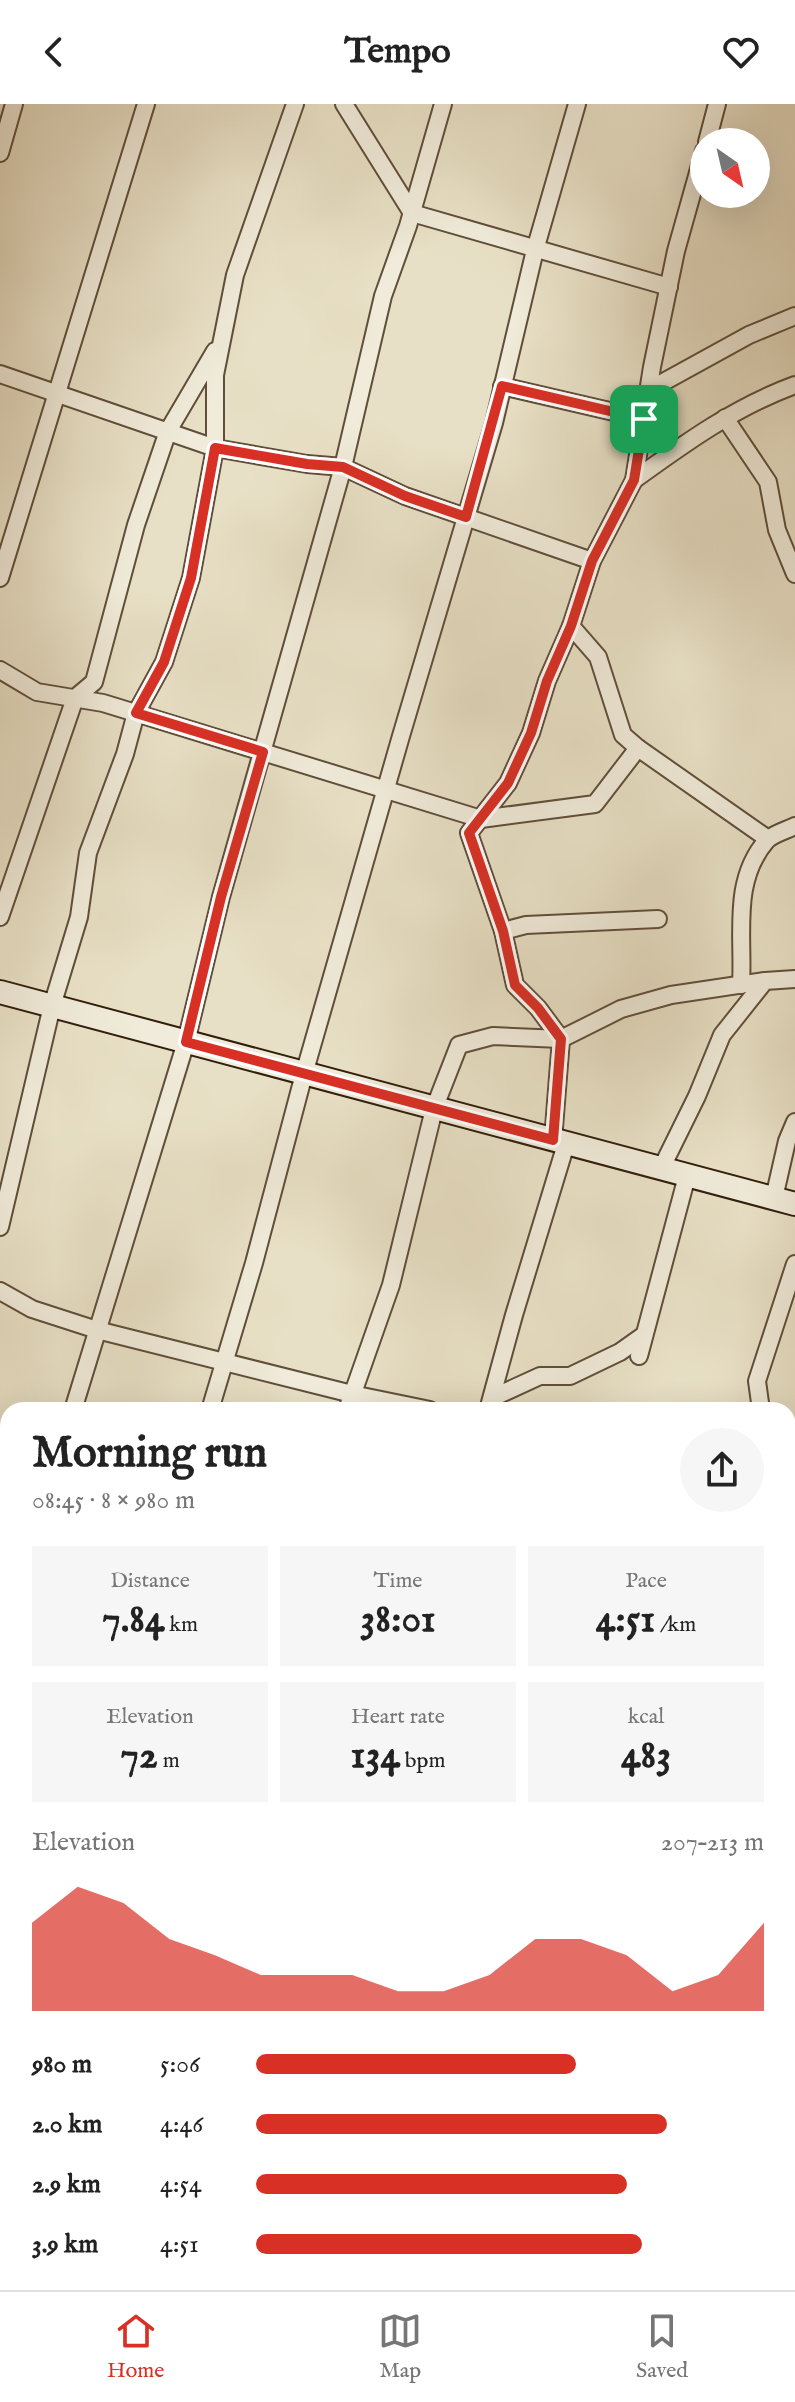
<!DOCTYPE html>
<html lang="en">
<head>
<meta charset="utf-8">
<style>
	body { margin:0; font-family:"IM FELL English",serif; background:#f6f6f6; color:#222; height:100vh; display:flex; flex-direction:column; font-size:30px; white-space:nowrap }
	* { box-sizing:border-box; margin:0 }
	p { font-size:26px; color:#767676 }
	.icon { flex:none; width:44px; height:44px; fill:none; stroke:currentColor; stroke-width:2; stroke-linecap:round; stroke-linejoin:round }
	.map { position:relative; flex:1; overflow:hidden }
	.drawer { position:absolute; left:0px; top:1298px; width:796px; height:888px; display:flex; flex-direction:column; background:#fff; border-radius:24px 24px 0 0; box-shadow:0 8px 32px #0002 }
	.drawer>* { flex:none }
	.needle { width:52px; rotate:146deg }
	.fabs { position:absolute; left:690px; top:24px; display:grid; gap:16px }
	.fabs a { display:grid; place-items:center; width:80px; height:80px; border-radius:50%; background:#fff; box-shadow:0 8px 32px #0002; font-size:40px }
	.pin { position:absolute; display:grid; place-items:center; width:68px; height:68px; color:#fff; margin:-34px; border-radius:16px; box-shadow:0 4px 12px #0006 }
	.round { display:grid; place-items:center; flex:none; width:84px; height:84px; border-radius:42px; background:#f6f6f6 }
	.head { display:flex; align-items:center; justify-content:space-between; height:136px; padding:0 32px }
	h1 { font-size:44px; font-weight:700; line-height:60px }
	.metrics { display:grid; grid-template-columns:repeat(3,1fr); gap:12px; height:136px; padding:8px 32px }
	.metrics div { display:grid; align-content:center; border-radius:0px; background:#f6f6f6; text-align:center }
	.metrics b { font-size:40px; font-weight:700 }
	.metrics small { font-size:22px; font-weight:400 }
	.metrics p { font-size:22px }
	.chart { height:224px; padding:16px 32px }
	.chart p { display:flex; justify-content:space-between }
	.chart svg { width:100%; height:144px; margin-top:8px; fill:#d93025; opacity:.7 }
	ul { padding:0 32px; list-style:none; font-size:26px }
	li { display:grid; grid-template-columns:128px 96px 1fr; align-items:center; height:60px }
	li i { height:20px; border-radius:10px; background:#d93025 }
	header { display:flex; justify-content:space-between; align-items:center; height:104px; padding:0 32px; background:#fff; font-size:36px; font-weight:700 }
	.tab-bar { display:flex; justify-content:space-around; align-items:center; height:112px; border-top:2px solid #e0e0e0; background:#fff; font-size:22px; color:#767676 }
	.tab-bar a { display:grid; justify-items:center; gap:4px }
	.tab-bar .on { color:#d93025 }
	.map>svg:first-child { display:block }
</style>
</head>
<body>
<header><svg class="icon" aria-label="back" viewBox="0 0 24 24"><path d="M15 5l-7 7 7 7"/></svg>Tempo<svg class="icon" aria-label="heart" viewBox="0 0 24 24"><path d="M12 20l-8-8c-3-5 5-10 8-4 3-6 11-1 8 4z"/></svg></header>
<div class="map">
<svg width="795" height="2186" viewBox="0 0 795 2186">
	<rect width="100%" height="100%" fill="#e8e0c6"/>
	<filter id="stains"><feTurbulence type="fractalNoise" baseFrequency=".0025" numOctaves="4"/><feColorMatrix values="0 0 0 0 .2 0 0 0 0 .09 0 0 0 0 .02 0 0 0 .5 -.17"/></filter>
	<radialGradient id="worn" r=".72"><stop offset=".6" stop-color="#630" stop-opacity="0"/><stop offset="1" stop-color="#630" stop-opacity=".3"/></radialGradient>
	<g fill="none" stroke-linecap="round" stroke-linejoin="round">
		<g stroke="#604e3a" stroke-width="20">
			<g id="minor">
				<path d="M 344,0 L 412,109 L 669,183"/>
				<path d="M 707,38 L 717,0"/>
				<path d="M 0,49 L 14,0"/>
				<path d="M 0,270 L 215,344 L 307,360 L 343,363 L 405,392 L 592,457"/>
				<path d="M 502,282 L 644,315"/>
				<path d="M 649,286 L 749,231 L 795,212"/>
				<path d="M 725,314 L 768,378 L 777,426 L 795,470"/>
				<path d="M 634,376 C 685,339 735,303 795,281"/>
				<path d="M 0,474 L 146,0"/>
				<path d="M 571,522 L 598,553 L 623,631 L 638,644 L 768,735"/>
				<path d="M 0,566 L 37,588 L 103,599 L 481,715 L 595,700 L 638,644"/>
				<path d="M 0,813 L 75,594 L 94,578 L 136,421 L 168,327 L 215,247"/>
				<path d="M 503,827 L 526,821 L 658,815"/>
				<path d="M 741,881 C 744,831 731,777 767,736 C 773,730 787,726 795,722"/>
				<path d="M 553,1036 L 561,935 L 538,904 L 515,881 L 503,827 L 469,729 L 508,679 L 531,629 L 547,577 L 571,522 L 592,457 L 634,376 L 652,263 L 676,147 L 704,47"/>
				<path d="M 661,1065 L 697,992 L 722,931 L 765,877 L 795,875"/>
				<path d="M 774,1094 L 787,1037 L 795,1018"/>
				<path d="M 0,1123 L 52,902 L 79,813 L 88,749 L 125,650 L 136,609 L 164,558 L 191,474 L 215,344 L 215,271 L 235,171 L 295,0"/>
				<path d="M 0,1187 L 32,1205 L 97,1226 L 352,1290 L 430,1306"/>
				<path d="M 639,1252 L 687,1072"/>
				<path d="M 492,1294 L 540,1272 L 570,1272 L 620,1248 L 644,1231"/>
				<path d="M 73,1306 L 186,938 L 221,793 L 343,363 L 383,192 L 408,122 L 443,0"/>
				<path d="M 210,1306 L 254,1159 L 304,970 L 401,632 L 494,319 L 535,146 L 577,0"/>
				<path d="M 347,1306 L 391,1181 L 434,1005 L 459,941 L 493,932 L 561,935 L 621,905 L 671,891 L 765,877"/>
				<path d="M 488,1306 L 514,1211 L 566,1040"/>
				<path d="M 761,1306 L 757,1277 L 795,1160"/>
				<path d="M 788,1452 L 795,1452"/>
				<path d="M 0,1527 L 8,1527"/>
			</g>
		</g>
		<g stroke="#321e0b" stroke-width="26">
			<path id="secondary" d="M 0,888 L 795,1100"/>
		</g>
		<use href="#minor" stroke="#f0ebda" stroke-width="16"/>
		<use href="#secondary" stroke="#f0ebda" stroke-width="22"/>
	</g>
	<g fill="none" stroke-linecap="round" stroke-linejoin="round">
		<g stroke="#fff" stroke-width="16">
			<path id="route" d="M 502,282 L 644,315 L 634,376 L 592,457 L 571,522 L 547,577 L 531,629 L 508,679 L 469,729 L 503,827 L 515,881 L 538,904 L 561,935 L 553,1036 L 186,938 L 221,793 L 263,648 L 136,609 L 164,558 L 191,474 L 215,344 L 307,360 L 343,363 L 405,392 L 466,413 Z"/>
		</g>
		<use href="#route" stroke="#d93025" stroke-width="10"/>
	</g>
	<rect width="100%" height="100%" filter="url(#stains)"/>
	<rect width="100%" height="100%" fill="url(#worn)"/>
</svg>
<div class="fabs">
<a><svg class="needle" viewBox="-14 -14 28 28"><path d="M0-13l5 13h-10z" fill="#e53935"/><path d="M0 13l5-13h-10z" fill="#767676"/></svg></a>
</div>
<div class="pin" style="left:644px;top:315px;background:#1e9e55"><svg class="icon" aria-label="arrive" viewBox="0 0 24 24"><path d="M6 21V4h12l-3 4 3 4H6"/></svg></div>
<section class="drawer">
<div class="head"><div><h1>Morning run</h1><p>08:45 · 8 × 980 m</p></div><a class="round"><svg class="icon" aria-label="share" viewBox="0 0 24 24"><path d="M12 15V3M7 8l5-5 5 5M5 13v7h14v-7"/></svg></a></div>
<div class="metrics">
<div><p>Distance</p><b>7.84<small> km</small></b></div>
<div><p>Time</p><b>38:01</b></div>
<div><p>Pace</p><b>4:51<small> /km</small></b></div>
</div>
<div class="metrics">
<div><p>Elevation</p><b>72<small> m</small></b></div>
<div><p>Heart rate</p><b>134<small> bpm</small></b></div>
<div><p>kcal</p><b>483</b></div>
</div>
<div class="chart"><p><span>Elevation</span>207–213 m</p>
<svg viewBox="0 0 160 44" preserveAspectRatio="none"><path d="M0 44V17L10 6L20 11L30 22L40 27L50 33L60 33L70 33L80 38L90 38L100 33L110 22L120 22L130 27L140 38L150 33L160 17V44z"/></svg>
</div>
<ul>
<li><b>980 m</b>5:06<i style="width:63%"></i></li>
<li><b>2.0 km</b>4:46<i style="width:81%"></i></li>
<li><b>2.9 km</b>4:54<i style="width:73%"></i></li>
<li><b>3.9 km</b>4:51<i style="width:76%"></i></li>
</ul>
</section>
</div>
<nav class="tab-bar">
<a class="on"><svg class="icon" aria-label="home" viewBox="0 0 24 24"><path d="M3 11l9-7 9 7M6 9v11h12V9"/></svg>Home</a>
<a><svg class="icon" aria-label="map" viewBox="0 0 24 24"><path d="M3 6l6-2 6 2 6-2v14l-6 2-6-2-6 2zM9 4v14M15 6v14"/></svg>Map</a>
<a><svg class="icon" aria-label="saved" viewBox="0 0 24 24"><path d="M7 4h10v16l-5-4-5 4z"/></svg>Saved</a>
</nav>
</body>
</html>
